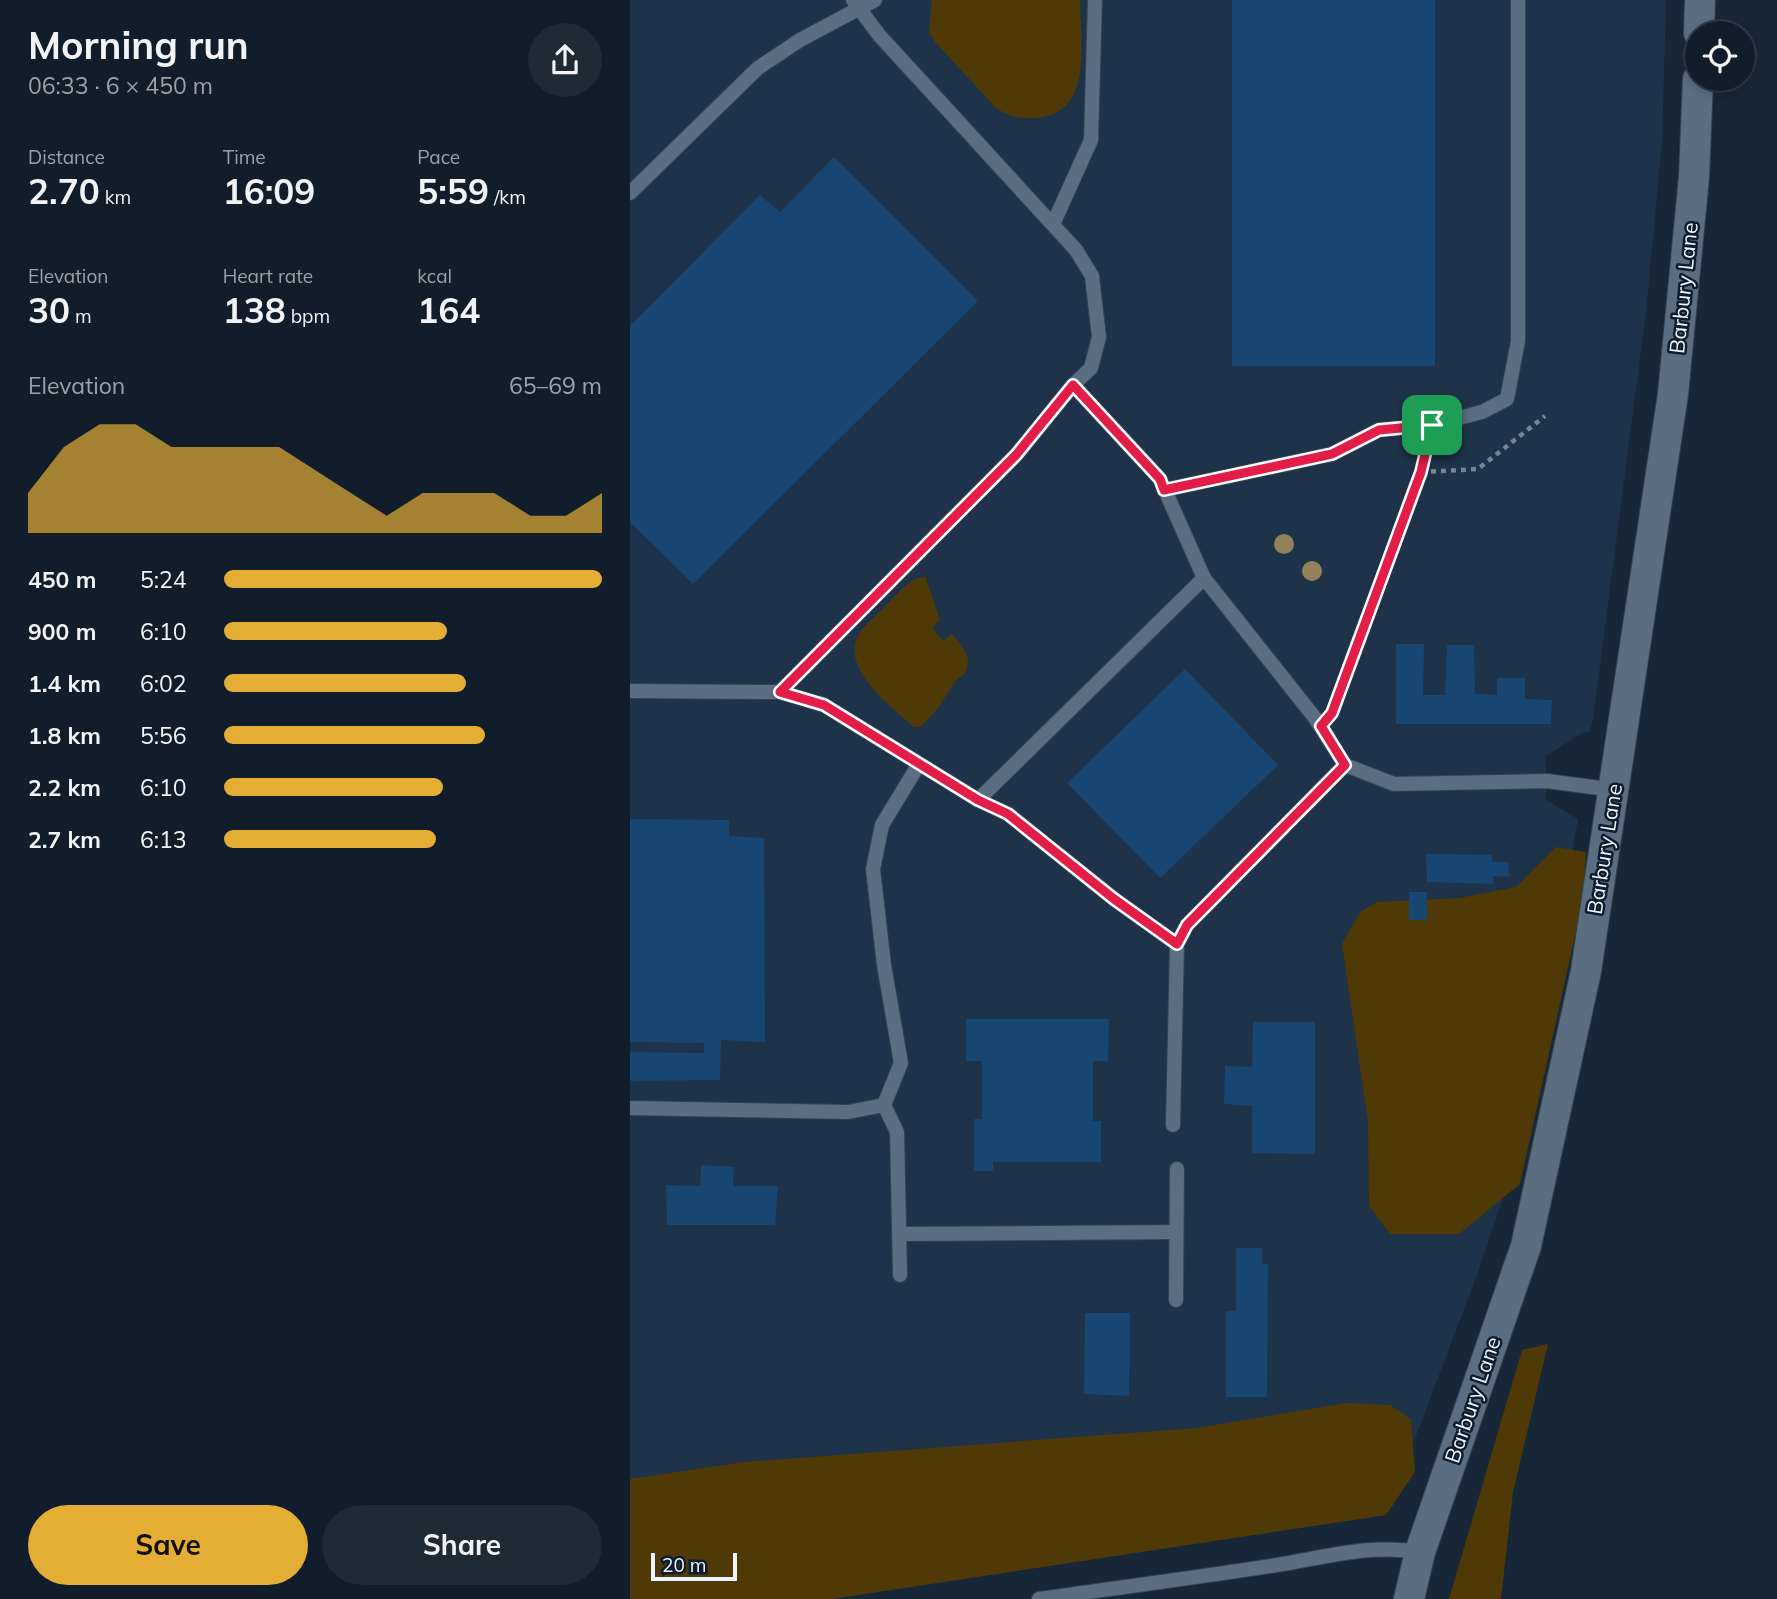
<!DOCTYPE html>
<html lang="en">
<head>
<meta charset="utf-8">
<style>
	body { margin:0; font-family:Mulish,sans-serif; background:#1e2a36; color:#f1f3f6; height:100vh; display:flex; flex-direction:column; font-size:26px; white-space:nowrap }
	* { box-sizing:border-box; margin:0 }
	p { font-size:23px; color:#9ca2a8 }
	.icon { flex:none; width:38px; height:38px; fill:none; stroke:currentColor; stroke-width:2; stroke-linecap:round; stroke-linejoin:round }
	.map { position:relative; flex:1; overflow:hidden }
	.panel { display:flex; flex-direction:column; background:#111d2a; width:630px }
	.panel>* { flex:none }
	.controls { position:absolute; left:1055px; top:21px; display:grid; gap:14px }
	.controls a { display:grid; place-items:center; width:70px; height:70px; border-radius:50%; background:#111d2a; box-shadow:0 4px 10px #0003,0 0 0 2px #303b47; font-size:35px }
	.scale { position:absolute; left:21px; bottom:18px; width:86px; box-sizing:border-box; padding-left:7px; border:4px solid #ecf5fe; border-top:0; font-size:19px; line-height:24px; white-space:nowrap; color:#ecf5fe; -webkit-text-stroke:5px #0d1d2d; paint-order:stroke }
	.pin { position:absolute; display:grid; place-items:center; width:60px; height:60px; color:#fff; margin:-30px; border-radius:14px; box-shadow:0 4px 10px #0006 }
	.round { display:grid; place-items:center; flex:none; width:74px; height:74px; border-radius:37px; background:#1e2a36 }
	.headline { display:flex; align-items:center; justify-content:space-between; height:119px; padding:0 28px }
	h1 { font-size:38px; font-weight:700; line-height:52px }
	.metrics { display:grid; grid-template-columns:repeat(3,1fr); gap:10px; height:119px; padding:7px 28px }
	.metrics div { display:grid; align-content:center }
	.metrics b { font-size:35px; font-weight:700 }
	.metrics small { font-size:19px; font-weight:400 }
	.metrics p { font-size:19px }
	.chart { height:196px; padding:14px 28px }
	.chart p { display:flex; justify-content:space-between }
	.chart svg { width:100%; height:126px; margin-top:7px; fill:#e4ae35; opacity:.7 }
	.cta { display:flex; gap:14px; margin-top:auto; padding:14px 28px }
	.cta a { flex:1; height:80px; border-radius:42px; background:#e4ae35; color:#111; font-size:28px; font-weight:700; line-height:80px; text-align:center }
	.cta a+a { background:#1e2a36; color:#f1f3f6 }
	ul { padding:0 28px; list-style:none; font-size:23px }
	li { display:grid; grid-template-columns:112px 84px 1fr; align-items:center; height:52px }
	li i { height:18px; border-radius:9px; background:#e4ae35 }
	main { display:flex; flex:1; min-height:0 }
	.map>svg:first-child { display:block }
</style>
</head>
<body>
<main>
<section class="panel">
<div class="headline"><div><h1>Morning run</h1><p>06:33 · 6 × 450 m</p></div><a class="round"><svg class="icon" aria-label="share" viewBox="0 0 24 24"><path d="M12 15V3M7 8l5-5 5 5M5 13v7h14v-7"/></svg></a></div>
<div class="metrics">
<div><p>Distance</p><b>2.70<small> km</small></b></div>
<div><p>Time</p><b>16:09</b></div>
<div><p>Pace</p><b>5:59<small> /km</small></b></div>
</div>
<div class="metrics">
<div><p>Elevation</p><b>30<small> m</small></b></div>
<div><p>Heart rate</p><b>138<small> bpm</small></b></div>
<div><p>kcal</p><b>164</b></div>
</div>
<div class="chart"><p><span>Elevation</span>65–69 m</p>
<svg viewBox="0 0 160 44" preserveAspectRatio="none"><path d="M0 44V30L10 14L20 6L30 6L40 14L50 14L60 14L70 14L80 22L90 30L100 38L110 30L120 30L130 30L140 38L150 38L160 30V44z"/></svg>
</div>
<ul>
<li><b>450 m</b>5:24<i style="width:100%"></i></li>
<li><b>900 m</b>6:10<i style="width:59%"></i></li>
<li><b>1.4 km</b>6:02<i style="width:64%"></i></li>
<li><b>1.8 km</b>5:56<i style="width:69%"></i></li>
<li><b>2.2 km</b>6:10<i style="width:58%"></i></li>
<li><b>2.7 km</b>6:13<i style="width:56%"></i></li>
</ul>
<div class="cta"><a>Save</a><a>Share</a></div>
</section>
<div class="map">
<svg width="1147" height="1599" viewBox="0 0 1147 1599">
	<rect width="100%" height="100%" fill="#172738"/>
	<path fill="#1e3349" d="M 0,0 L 1036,0 L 1032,142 L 1016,312 L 963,719 L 960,731 L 952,733 L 916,756 L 916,800 L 948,819 L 910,1047 L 889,1151 L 847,1275 L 756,1515 L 202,1599 L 0,1599 Z"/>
	<g fill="#4f3906">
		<path d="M 302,0 L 450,0 C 450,38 464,109 412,117 C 394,120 381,118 366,108 L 305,42 L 299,32 Z"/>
		<path d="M 295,576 L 310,620 L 302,628 L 313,641 L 322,634 C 331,645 344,657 335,673 C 332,677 326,679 323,684 C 314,701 304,714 290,727 L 284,727 C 262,707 205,665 231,631 C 237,623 246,616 254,608 C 266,596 278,579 295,576 Z"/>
		<path d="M 926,847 L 956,852 L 953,900 L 890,1184 L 829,1234 L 760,1234 L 739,1206 L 738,1122 L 712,944 L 731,911 L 748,902 L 829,898 L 886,887 Z"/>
		<path d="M 918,1344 L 883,1492 L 871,1599 L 819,1599 L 892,1350 Z"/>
		<path d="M 716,1403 L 760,1405 L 781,1419 L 785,1472 L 756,1515 L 202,1599 L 0,1599 L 0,1479 L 114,1462 L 567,1428 Z"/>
	</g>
	<g fill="#164671">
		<rect x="602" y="0" width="203" height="366"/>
		<path d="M 204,157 L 348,301 L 63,584 L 0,522 L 0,326 L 130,195 L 150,212 Z"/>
		<path d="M 766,644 L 794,644 L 793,695 L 815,695 L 817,645 L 844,645 L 845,694 L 867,695 L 867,678 L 895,678 L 895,699 L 922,700 L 921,724 L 766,724 Z"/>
		<path d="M 555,669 L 648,765 L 530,878 L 437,783 Z"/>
		<path d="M 0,819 L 99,820 L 99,836 L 134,838 L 135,1042 L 91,1040 L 90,1080 L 0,1081 L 0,1052 L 74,1053 L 74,1043 L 0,1042 Z"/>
		<path d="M 796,854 L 862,855 L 862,862 L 878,862 L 879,877 L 863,876 L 863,884 L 797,882 Z"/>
		<rect x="779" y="892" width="18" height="28"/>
		<path d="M 336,1019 L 479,1019 L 478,1061 L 463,1061 L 463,1121 L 471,1121 L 471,1162 L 363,1162 L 363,1171 L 344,1171 L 344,1119 L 352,1119 L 352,1061 L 336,1061 Z"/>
		<path d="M 623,1022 L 685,1022 L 685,1154 L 622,1153 L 622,1106 L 594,1104 L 595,1066 L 622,1067 Z"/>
		<path d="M 71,1165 L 104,1167 L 103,1186 L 148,1186 L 145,1225 L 37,1225 L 36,1185 L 70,1186 Z"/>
		<path d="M 606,1248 L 632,1248 L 632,1264 L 638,1264 L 637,1397 L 596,1397 L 596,1311 L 606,1311 Z"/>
		<path d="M 455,1313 L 500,1313 L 499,1396 L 454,1394 Z"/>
	</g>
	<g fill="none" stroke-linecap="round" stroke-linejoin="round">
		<g stroke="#354250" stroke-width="16">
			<g id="service">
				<path d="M 223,0 L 249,35 L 446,250 L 462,276 L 469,337 L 461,368 L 443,385 L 530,479 L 574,578 L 685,718 L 715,765 L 764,784 L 917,781 L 985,790"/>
				<path d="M 0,193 L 128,68 L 170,40 L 245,0"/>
				<path d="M 424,222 L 461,140 L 465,0"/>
				<path d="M 534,490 L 702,454 L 749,430 L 802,425 L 852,412 L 877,399 L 888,341 L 888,0"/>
				<path d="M 0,691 L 150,692 L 194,705 L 348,800 L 378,814 L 484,899 L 547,944"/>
				<path d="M 150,692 L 386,455 L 443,385"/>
				<path d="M 348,800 L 574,578"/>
				<path d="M 254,1105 L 267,1132 L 270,1275"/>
				<path d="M 0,1108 L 218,1112 L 254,1105 L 271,1063 L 254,965 L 243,869 L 252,825 L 289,764"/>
				<path d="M 543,1125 L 547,944 L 557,925 L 715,765"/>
				<path d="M 270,1234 L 546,1232"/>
				<path d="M 546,1300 L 547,1169"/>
				<path d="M 409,1599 C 491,1587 572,1577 653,1564 C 700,1556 742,1544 790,1552"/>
			</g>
		</g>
		<g stroke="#354250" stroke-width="32">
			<g id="minor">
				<path d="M 1069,33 L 1070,0"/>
				<path d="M 779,1599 L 790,1552 L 896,1246 L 956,971 L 1043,394 L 1064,177 L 1068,79"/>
			</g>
		</g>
		<g stroke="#778491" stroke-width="4.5" stroke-dasharray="5 5" stroke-linecap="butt">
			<path d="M 791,472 L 848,469 L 915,416"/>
			<path d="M 703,709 L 800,444"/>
		</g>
		<use href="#service" stroke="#5b6d81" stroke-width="14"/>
		<use href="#minor" stroke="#5b6d81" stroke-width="30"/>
	</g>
	<g fill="#92815b">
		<circle cx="654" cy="544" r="10"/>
		<circle cx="682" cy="571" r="10"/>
	</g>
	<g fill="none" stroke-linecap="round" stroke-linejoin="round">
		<g stroke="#fff" stroke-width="14">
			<path id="route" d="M 443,385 L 530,479 L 534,490 L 702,454 L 749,430 L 802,425 L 791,472 L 702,713 L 691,726 L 715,765 L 557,925 L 547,944 L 484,899 L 378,814 L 348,800 L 194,705 L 150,692 L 386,455 Z"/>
		</g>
		<use href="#route" stroke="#e11d48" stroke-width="9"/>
	</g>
	<g text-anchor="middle" stroke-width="5" stroke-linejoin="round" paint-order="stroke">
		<g font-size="21" fill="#ecf5fe" stroke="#0d1d2d">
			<text transform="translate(1054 288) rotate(-84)" y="7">Barbury Lane</text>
			<text transform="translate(975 849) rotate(-81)" y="7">Barbury Lane</text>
			<text transform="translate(843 1400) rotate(-71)" y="7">Barbury Lane</text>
		</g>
	</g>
</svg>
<div class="controls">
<a><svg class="icon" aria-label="locate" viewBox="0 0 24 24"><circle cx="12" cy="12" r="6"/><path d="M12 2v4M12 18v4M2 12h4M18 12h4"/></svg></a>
</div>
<div class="scale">20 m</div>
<div class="pin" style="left:802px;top:425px;background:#1e9e55"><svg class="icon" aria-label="arrive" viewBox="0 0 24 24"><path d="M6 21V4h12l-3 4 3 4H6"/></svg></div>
</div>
</main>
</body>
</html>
